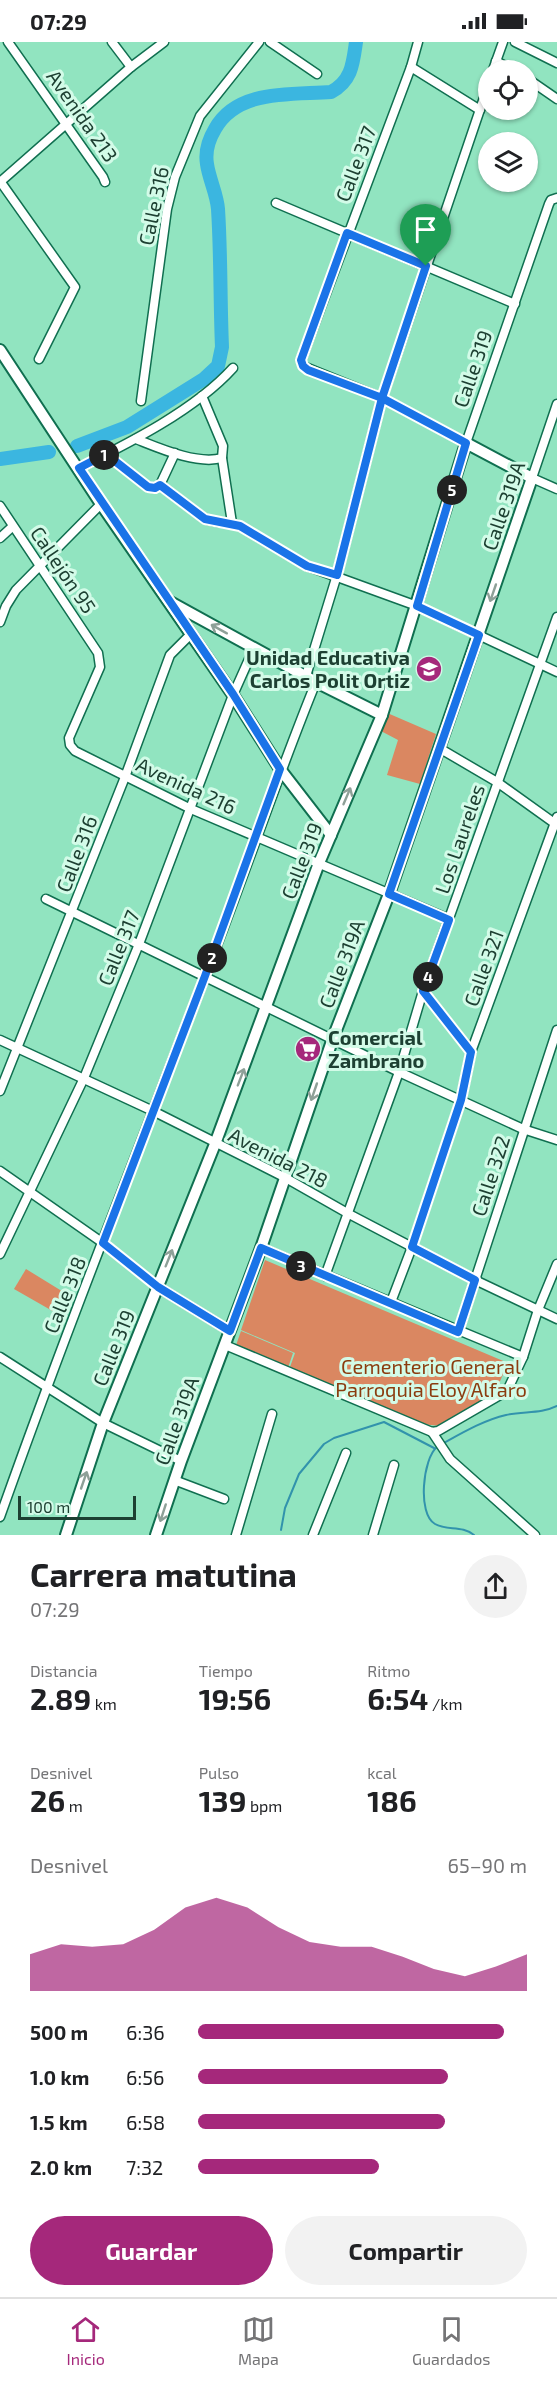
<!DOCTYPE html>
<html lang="es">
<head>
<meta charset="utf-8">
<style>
	body { margin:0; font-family:"Exo 2",sans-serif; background:#f2f2f2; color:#202124; height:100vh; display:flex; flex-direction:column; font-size:22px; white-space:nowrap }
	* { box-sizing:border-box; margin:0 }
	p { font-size:20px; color:#757577 }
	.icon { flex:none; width:33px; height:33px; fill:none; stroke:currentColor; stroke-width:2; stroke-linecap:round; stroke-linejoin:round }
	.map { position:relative; height:1493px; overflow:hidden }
	.details { display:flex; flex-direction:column; background:#fff; flex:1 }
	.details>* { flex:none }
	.tools { position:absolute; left:478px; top:18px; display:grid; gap:12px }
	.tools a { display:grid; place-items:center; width:60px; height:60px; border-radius:50%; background:#fff; box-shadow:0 2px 4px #0004; font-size:30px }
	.scale { position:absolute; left:18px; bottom:15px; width:118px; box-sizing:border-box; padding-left:6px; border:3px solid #1d4032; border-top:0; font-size:16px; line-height:21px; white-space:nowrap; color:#1d4032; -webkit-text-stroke:4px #d3fbe8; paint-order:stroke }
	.pin { position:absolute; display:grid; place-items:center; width:51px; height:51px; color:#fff; margin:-62px -26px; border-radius:50% 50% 50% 0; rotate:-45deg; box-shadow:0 0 6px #0007 }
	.pin .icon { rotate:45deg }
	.km { position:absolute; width:30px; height:30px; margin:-15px; border-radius:50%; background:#222; color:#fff; font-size:16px; line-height:30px; text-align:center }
	.round { display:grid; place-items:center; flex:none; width:63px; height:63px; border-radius:32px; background:#f2f2f2 }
	.headline { display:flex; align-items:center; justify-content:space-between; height:102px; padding:0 30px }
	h1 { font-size:33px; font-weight:700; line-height:45px }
	.stats { display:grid; grid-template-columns:repeat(3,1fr); gap:9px; height:102px; padding:6px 30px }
	.stats div { display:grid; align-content:center }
	.stats b { font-size:30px; font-weight:700 }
	.stats small { font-size:16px; font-weight:400 }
	.stats p { font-size:16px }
	.chart { height:168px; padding:12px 30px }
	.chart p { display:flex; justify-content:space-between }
	.chart svg { width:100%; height:108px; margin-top:6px; fill:#a5287b; opacity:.7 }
	.primary-button { display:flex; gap:12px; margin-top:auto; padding:12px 30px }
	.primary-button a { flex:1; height:69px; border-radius:36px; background:#a5287b; color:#fff; font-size:24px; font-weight:700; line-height:69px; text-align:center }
	.primary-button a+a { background:#f2f2f2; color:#202124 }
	ul { padding:0 30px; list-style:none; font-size:20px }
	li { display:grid; grid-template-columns:96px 72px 1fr; align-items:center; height:45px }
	li i { height:15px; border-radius:8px; background:#a5287b }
	.status { display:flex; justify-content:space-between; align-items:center; height:42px; padding:0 30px; background:#fff; direction:ltr }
	.status svg { height:16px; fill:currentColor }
	.tabs { display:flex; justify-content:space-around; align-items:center; height:84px; border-top:2px solid #e0e0e0; background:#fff; font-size:16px; color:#757577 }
	.tabs a { display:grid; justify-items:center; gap:3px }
	.tabs .current { color:#a5287b }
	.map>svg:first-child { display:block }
</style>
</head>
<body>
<div class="status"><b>07:29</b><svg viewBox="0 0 49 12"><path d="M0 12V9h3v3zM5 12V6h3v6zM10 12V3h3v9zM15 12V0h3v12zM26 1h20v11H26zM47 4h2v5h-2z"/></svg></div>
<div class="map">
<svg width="557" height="1493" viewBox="0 0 557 1493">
	<rect width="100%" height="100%" fill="#91e4c0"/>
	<g fill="#da8761">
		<path d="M 385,670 L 436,692 L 420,742 L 387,733 L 398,698 L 379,688 Z"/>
		<path d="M 265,1218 L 508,1321 L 494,1353 L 441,1384 L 421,1382 L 290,1325 L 295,1311 L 241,1288 Z"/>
		<path d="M 26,1227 L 65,1251 L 56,1271 L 14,1247 Z"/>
		<path d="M 241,1289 L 293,1311 L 287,1329 L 235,1306 Z"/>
	</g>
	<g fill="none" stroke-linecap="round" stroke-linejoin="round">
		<g stroke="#3293ac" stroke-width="2">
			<path d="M 442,1402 C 462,1391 484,1378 506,1373 C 524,1369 541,1372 557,1364"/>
			<path d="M 437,1405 C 423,1416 417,1472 435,1482 C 447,1489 462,1483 474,1493"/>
			<path d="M 281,1488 L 285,1466 L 299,1432 L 324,1402 L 334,1396 L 384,1380 L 434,1406"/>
		</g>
		<g stroke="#3bb6e0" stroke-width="14">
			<path d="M 77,404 L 127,385 L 204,337 L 218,324 L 222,305 C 220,259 221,213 218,167 C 217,152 209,137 207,122 C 205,110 209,97 215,87 C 237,47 291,53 331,50 C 352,39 353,21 356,0"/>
			<path d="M 0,417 L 49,410"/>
		</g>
		<g stroke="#106f50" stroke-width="11">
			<g id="minor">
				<path d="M 8,0 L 103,135 L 105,140"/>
				<path d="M 112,0 L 131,25"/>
				<path d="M 270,0 L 317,32"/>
				<path d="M 418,0 L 411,25 L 301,318 L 303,324 L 382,356 L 466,401 L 549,162 L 551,158 L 557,156"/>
				<path d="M 515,0 L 557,21"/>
				<path d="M 496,19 L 513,28"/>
				<path d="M 411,25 L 480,68"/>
				<path d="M 493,28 L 503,0"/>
				<path d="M 528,37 L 557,57"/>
				<path d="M 0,139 L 75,245 L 39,317"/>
				<path d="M 0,140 L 131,25 L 164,0"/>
				<path d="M 276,161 L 515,262"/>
				<path d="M 141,359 L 167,167 L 175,135 L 200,74 L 259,0"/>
				<path d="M 557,362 L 532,436 L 557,447"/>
				<path d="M 136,397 C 159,406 197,423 222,416 L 223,404 L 202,354"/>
				<path d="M 106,412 L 148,445 L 155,446 L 160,443 L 175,411"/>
				<path d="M 222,416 L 232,481"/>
				<path d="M 79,426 C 129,401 195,368 233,326"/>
				<path d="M 160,443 L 205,477 C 217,481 228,480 240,484 L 307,524 L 417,564 L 557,630"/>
				<path d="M 0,464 L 98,611 L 100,625 L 69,696 L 70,703 L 75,709 L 191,767 L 449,877"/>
				<path d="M 0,496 L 12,485"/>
				<path d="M 0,580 L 6,564 L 16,548 L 101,462"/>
				<path d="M 306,634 L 337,533 L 382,356 L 489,41"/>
				<path d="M 439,706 L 497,740 L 557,783"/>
				<path d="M 46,857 L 399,1030 L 523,1087 L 557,1098"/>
				<path d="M 423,949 L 471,1010"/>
				<path d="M 0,998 L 153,1069 L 284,1135 L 349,1172 L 475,1238 L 557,1277"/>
				<path d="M 0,1049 L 125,735 L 170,613 L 191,592"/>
				<path d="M 0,1129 L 103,1201 L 158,1245 L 230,1289"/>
				<path d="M 261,1206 L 523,1315"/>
				<path d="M 0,1212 L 84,1036 L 139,902 L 233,653 L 254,606"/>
				<path d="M 325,1234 L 399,1030 L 423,949 L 557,575"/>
				<path d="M 391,1260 L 412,1205 L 461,1058 L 471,1010 L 557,775"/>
				<path d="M 458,1290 L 557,988"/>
				<path d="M 225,1303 L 432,1390 L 438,1389 L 507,1349 L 523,1315 L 538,1268 L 557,1222"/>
				<path d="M 0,1315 L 103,1381 L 181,1419"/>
				<path d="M 432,1390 L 450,1417 L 535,1493"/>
				<path d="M 174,1438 L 224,1457"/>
				<path d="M 0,1475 C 64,1294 135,1116 204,937 C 243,838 276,738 316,640"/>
				<path d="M 236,1493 L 272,1372"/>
				<path d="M 313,1493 L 346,1411"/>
				<path d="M 373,1493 L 394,1423"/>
			</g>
		</g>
		<g stroke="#106f50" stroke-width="14">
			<g id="tertiary">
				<path d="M 0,308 L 101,462 L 233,653 L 280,727 L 331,793"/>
				<path d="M 170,560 L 316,640 L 382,673"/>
				<path d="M 66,1493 L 103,1381 L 215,1102 L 319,821 L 382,673 L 466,401 L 532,436 L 389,852 L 333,996 L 261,1206 L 181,1419 L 156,1493"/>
			</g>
		</g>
		<use href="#minor" stroke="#fff" stroke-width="8"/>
		<use href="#tertiary" stroke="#fff" stroke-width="10"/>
	</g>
	<defs><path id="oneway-shaft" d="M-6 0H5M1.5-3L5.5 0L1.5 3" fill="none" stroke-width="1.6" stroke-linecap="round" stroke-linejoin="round" transform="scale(1.5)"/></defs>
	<g stroke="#8ea098">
		<use href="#oneway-shaft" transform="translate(493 551) rotate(109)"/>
		<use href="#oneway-shaft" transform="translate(219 587) rotate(-151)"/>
		<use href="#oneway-shaft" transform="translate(347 754) rotate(-67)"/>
		<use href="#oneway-shaft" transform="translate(241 1035) rotate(-69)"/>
		<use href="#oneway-shaft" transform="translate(314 1050) rotate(109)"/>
		<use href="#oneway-shaft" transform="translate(169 1216) rotate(-68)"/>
		<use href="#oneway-shaft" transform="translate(84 1438) rotate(-71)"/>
		<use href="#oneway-shaft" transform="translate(163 1471) rotate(108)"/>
	</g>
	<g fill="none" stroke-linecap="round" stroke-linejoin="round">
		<g stroke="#fff" stroke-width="12">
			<path id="route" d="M 426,224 L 382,356 L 337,533 L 307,524 L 240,484 L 205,477 L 160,443 L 155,446 L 148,445 L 106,412 L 79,426 L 233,652 L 280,727 L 205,934 L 103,1201 L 158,1245 L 230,1289 L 261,1206 L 458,1290 L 475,1238 L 412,1205 L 461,1058 L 471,1010 L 423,949 L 449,878 L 389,852 L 479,593 L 417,564 L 466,401 L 382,356 L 308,328 L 303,324 L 301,318 L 347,191 L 426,224"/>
		</g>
		<use href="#route" stroke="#1a73e8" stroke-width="8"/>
	</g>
	<defs>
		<g id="school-disc" transform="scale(1.35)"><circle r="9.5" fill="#a5287b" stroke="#d3fbe8"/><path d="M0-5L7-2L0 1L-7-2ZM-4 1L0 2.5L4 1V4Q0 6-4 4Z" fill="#fff"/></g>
		<g id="supermarket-disc" transform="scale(1.35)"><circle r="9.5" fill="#a5287b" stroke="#d3fbe8"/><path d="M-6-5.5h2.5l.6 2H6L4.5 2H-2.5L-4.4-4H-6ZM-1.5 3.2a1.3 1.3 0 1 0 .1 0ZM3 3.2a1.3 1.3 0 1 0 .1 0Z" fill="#fff"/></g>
	</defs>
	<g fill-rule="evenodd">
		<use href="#school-disc" x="429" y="627"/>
		<use href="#supermarket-disc" x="308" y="1007"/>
	</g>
	<g text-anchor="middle" stroke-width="6" stroke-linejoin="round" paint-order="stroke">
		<g font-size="20" fill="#1d4032" stroke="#d3fbe8">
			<text transform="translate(82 74) rotate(55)" y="7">Avenida 213</text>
			<text transform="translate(356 122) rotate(-69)" y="7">Calle 317</text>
			<text transform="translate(154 164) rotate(-78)" y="7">Calle 316</text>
			<text transform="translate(473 327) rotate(-71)" y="7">Calle 319</text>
			<text transform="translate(504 464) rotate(-71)" y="7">Calle 319A</text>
			<text transform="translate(63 528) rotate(56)" y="7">Callejón 95</text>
			<text transform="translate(186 744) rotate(25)" y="7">Avenida 216</text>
			<text transform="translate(460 797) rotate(-71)" y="7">Los Laureles</text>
			<text transform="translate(77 812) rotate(-69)" y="7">Calle 316</text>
			<text transform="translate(302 819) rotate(-69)" y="7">Calle 319</text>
			<text transform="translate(119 906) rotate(-68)" y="7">Calle 317</text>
			<text transform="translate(342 922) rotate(-69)" y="7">Calle 319A</text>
			<text transform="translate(484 926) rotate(-70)" y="7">Calle 321</text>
			<text transform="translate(278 1116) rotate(27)" y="7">Avenida 218</text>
			<text transform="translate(491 1134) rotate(-72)" y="7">Calle 322</text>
			<text transform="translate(65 1253) rotate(-68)" y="7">Calle 318</text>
			<text transform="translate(114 1306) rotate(-68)" y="7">Calle 319</text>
			<text transform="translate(177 1379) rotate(-70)" y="7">Calle 319A</text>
		</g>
		<g font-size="20" font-weight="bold" fill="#1d4032" stroke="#d3fbe8" text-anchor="end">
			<text x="410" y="623">Unidad Educativa<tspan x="410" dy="23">Carlos Polit Ortiz</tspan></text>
			<text x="328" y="1003" text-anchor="start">Comercial<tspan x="328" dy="23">Zambrano</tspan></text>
		</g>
		<g font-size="20" fill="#8b3c0f" stroke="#d3fbe8">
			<text x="431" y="1332">Cementerio General<tspan x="431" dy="23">Parroquia Eloy Alfaro</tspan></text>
		</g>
	</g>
</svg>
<div class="tools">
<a><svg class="icon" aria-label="locate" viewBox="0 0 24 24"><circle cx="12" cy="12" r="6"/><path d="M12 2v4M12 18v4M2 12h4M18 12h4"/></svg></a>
<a><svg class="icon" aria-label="layers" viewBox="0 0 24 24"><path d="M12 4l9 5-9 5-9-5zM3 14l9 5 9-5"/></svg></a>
</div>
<div class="scale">100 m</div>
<div class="pin" style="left:426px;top:224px;background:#1e9e55"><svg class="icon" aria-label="arrive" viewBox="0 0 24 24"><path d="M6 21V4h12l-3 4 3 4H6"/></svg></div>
<b class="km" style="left:104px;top:413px">1</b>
<b class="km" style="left:212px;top:916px">2</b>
<b class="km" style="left:301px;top:1224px">3</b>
<b class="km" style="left:428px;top:935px">4</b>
<b class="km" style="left:452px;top:448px">5</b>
</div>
<section class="details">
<div class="headline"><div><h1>Carrera matutina</h1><p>07:29</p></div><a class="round"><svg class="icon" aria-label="share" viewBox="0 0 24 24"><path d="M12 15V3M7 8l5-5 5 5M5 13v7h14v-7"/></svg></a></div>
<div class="stats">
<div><p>Distancia</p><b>2.89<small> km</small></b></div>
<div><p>Tiempo</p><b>19:56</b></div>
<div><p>Ritmo</p><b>6:54<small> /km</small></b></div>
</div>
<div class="stats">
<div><p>Desnivel</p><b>26<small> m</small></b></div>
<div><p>Pulso</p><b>139<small> bpm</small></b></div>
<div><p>kcal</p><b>186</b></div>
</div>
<div class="chart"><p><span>Desnivel</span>65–90 m</p>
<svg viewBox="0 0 160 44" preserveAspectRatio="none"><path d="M0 44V29L10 25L20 26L30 25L40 19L50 10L60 6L70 10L80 18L90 24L100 26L110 26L120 30L130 35L140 38L150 34L160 29V44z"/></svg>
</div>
<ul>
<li><b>500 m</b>6:36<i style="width:93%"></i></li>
<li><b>1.0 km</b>6:56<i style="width:76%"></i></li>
<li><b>1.5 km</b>6:58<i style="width:75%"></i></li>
<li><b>2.0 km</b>7:32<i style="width:55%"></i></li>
</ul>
<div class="primary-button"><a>Guardar</a><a>Compartir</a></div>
</section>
<nav class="tabs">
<a class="current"><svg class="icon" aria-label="home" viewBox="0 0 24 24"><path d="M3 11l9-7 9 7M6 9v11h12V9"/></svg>Inicio</a>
<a><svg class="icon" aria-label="map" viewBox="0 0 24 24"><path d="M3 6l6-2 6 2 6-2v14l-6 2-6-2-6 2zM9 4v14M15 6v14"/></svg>Mapa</a>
<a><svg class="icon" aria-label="saved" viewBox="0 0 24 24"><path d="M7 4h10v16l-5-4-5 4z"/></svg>Guardados</a>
</nav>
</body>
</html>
